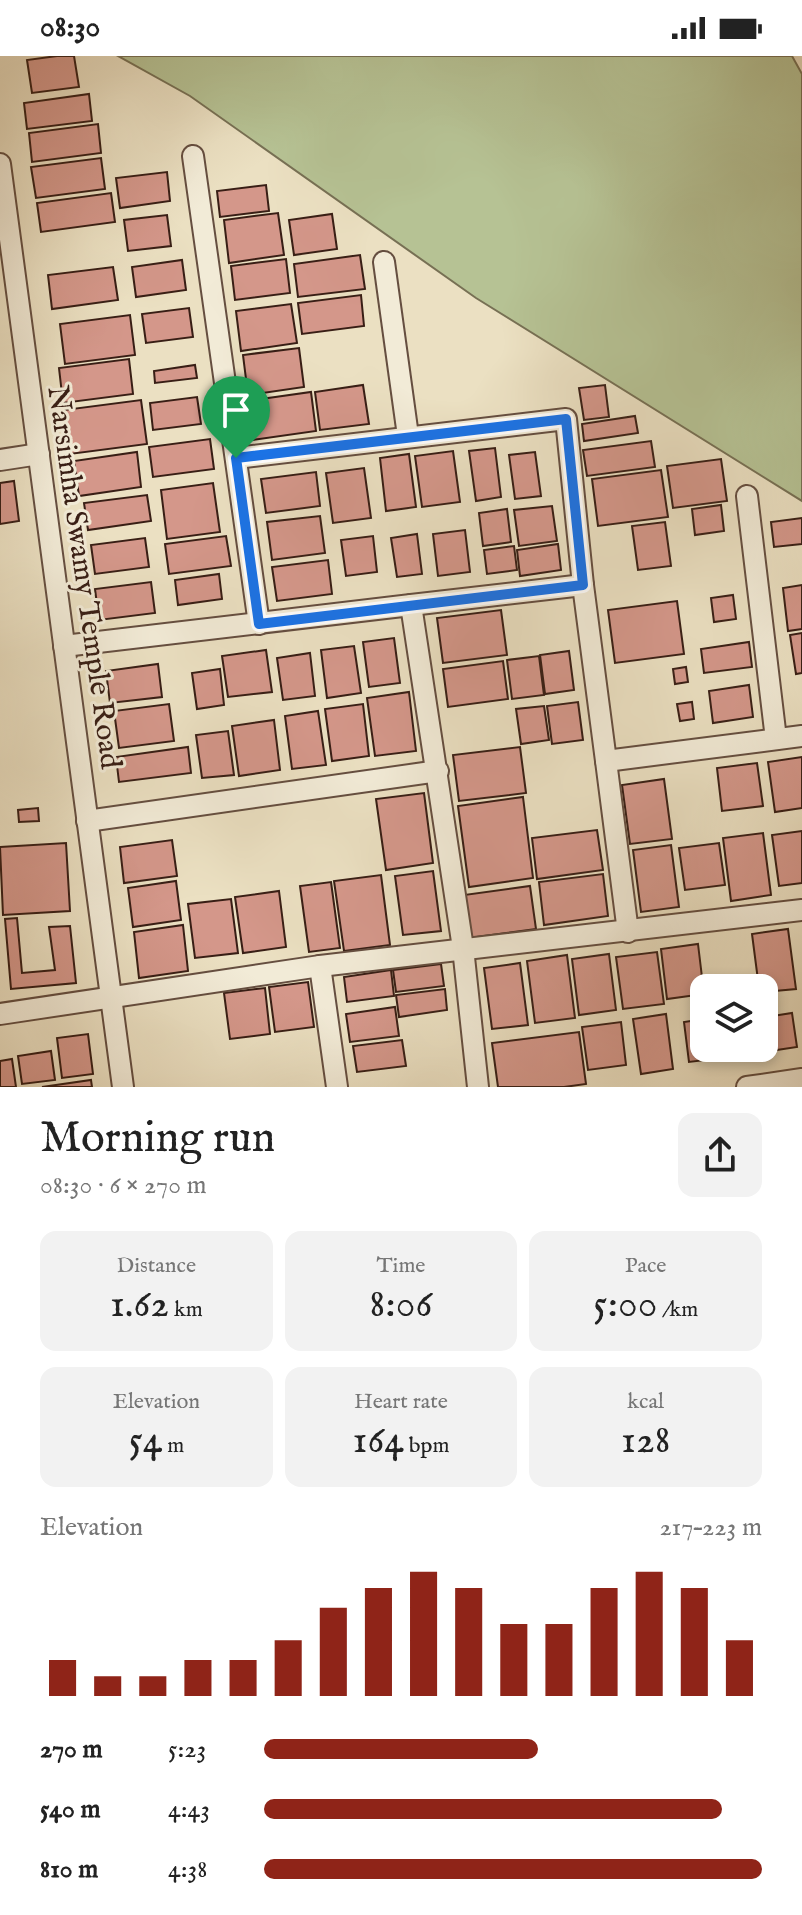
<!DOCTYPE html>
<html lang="en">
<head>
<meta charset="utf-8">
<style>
	body { margin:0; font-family:"IM FELL English",serif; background:#f2f2f2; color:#222; height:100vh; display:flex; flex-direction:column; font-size:30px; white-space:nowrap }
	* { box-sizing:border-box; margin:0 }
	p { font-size:26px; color:#767676 }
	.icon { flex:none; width:44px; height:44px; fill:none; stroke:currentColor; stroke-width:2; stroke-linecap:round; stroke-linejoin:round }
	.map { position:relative; height:1031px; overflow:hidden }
	.details { display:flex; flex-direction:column; background:#fff; flex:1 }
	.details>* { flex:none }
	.tools { position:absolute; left:690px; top:918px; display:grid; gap:16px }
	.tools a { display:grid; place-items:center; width:88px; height:88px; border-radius:16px; background:#fff; box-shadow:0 4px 12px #0003; font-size:40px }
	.pin { position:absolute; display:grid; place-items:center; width:68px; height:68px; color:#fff; margin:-82px -34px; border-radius:50% 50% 50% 0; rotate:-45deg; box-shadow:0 0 8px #0007 }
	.pin .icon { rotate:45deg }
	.round { display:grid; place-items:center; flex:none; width:84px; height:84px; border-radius:16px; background:#f2f2f2 }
	.headline { display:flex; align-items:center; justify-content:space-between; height:136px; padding:0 40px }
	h1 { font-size:44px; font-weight:600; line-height:60px }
	.metrics { display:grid; grid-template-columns:repeat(3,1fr); gap:12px; height:136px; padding:8px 40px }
	.metrics div { display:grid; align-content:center; border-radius:16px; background:#f2f2f2; text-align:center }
	.metrics b { font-size:40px; font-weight:600 }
	.metrics small { font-size:22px; font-weight:400 }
	.metrics p { font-size:22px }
	.chart { height:224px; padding:16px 40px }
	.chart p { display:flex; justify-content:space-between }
	.chart svg { width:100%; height:144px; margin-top:8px; stroke:#8f2418; stroke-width:6 }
	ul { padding:0 40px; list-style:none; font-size:26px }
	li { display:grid; grid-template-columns:128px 96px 1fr; align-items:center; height:60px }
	li i { height:20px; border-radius:10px; background:#8f2418 }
	.status { display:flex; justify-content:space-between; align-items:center; height:56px; padding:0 40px; background:#fff; direction:ltr }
	.status svg { height:22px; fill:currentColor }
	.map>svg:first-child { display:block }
</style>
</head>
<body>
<div class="status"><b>08:30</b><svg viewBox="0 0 49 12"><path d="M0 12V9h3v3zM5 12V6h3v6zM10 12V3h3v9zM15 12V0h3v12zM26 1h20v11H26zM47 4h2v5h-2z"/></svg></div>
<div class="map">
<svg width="802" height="1031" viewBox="0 0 802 1031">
	<rect width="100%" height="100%" fill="#ebe0c2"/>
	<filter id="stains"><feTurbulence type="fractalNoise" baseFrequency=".0025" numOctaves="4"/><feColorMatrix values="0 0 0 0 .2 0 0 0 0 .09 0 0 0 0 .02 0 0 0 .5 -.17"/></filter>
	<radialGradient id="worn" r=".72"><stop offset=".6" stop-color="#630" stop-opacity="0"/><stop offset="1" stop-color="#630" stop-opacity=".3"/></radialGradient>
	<path fill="#b6c294" stroke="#777054" stroke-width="2" d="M 118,0 L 792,0 L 802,18 L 802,445 L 476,242 L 190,40 Z"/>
	<g fill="#d4978a" stroke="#381e15" stroke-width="2">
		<path d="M 57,0 L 74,0 L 79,31 L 32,37 L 27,4 Z"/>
		<path d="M 89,38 L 92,65 L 27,73 L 24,47 Z"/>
		<path d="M 98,68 L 101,97 L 32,106 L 29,77 Z"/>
		<path d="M 101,102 L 105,133 L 36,142 L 31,111 Z"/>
		<path d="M 167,116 L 170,145 L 120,152 L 116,122 Z"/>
		<path d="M 266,129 L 269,155 L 220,161 L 217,135 Z"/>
		<path d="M 111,137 L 115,166 L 41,176 L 37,147 Z"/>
		<path d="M 278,157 L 284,199 L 229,207 L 224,164 Z"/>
		<path d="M 332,158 L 337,193 L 294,199 L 289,164 Z"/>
		<path d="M 167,159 L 171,190 L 128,195 L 124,164 Z"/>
		<path d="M 360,199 L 365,233 L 298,241 L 294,208 Z"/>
		<path d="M 286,203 L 290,237 L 235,244 L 231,210 Z"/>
		<path d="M 182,204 L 186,234 L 136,241 L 132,211 Z"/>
		<path d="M 113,211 L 118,244 L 52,253 L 48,219 Z"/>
		<path d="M 361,239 L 364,270 L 302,278 L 298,247 Z"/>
		<path d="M 291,248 L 297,287 L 241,295 L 236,255 Z"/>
		<path d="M 189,252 L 193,281 L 146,287 L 142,258 Z"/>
		<path d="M 130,259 L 135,299 L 65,308 L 60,268 Z"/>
		<path d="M 299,292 L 304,331 L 248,339 L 243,299 Z"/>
		<path d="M 129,303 L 133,338 L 63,347 L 59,312 Z"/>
		<path d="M 195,309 L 197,322 L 155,327 L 154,315 Z"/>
		<path d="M 363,329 L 369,368 L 320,374 L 315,336 Z"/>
		<path d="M 605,329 L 609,361 L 584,364 L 579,332 Z"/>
		<path d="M 311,336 L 316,375 L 252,384 L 247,345 Z"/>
		<path d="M 197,341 L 201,368 L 153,374 L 150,347 Z"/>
		<path d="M 141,344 L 147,388 L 70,398 L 64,354 Z"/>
		<path d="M 635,360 L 638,377 L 584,385 L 582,368 Z"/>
		<path d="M 210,383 L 214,413 L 153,421 L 149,391 Z"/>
		<path d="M 651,385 L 655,411 L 587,420 L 583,394 Z"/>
		<path d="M 495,392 L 501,441 L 476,445 L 469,395 Z"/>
		<path d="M 453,395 L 460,446 L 422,451 L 415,400 Z"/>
		<path d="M 137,396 L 141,431 L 79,440 L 74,405 Z"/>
		<path d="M 535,396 L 541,440 L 515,443 L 509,399 Z"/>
		<path d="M 409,398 L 416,451 L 386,455 L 380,402 Z"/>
		<path d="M 721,403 L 727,445 L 673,452 L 667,410 Z"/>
		<path d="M 364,412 L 371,462 L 333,467 L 326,417 Z"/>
		<path d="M 661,414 L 668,461 L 598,470 L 592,423 Z"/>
		<path d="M 316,416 L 320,450 L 266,457 L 261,423 Z"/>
		<path d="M 14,425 L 19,465 L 0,468 L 0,427 Z"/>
		<path d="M 213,427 L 220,476 L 167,483 L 161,434 Z"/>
		<path d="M 147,439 L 151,465 L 88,474 L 84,447 Z"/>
		<path d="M 721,449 L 724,475 L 695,479 L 692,453 Z"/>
		<path d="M 552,450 L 557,485 L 519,490 L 514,454 Z"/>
		<path d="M 507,453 L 511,486 L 483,490 L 479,457 Z"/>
		<path d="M 320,460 L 325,497 L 272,504 L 267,466 Z"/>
		<path d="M 802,462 L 802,488 L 774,491 L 771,466 Z"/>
		<path d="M 665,466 L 671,510 L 638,514 L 632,470 Z"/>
		<path d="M 465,474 L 470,516 L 438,520 L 433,478 Z"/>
		<path d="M 417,478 L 422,518 L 397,521 L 391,482 Z"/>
		<path d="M 226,480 L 231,510 L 169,518 L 165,488 Z"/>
		<path d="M 373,480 L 377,516 L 346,520 L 341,484 Z"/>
		<path d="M 145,482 L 149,511 L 95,518 L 91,489 Z"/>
		<path d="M 558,488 L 561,514 L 520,520 L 517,494 Z"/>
		<path d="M 514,490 L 517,514 L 487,518 L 484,494 Z"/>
		<path d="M 328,504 L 332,538 L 277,545 L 272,511 Z"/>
		<path d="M 219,518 L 222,543 L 178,549 L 175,524 Z"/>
		<path d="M 151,526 L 155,557 L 99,564 L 95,533 Z"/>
		<path d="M 802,529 L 802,573 L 788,575 L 783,532 Z"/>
		<path d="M 733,539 L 736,563 L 714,566 L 711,542 Z"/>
		<path d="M 677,545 L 684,598 L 615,607 L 608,554 Z"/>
		<path d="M 501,554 L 507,599 L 443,607 L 437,562 Z"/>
		<path d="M 802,577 L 802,617 L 796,618 L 790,579 Z"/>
		<path d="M 394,582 L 400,627 L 369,631 L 363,586 Z"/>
		<path d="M 749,586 L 752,611 L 704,617 L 701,593 Z"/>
		<path d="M 354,590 L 361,637 L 327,642 L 321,594 Z"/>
		<path d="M 266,594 L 272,636 L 228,641 L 222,600 Z"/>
		<path d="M 569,595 L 574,634 L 545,638 L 540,599 Z"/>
		<path d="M 310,597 L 315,640 L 283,644 L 277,602 Z"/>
		<path d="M 539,600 L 544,639 L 512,643 L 507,604 Z"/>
		<path d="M 503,605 L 508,643 L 448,651 L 443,613 Z"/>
		<path d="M 158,608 L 162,641 L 110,647 L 106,615 Z"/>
		<path d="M 686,611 L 688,626 L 675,628 L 673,613 Z"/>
		<path d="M 220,613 L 224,649 L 197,653 L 192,617 Z"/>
		<path d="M 749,629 L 753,661 L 713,667 L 709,635 Z"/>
		<path d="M 409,636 L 416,695 L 375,700 L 367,642 Z"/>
		<path d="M 578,646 L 583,684 L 552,688 L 547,650 Z"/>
		<path d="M 692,646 L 694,663 L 680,665 L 677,648 Z"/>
		<path d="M 169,648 L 174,685 L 119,692 L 114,655 Z"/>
		<path d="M 363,648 L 369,700 L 332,705 L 325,653 Z"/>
		<path d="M 544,650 L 549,684 L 521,688 L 516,653 Z"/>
		<path d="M 318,655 L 326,709 L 292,713 L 285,660 Z"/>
		<path d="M 274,664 L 280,714 L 239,720 L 232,670 Z"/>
		<path d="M 228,675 L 234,719 L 202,722 L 196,679 Z"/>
		<path d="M 188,691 L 191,717 L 119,726 L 116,701 Z"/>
		<path d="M 520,691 L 526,737 L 459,745 L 453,699 Z"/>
		<path d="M 802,701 L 802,752 L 775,756 L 768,706 Z"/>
		<path d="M 757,707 L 763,750 L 722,755 L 717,712 Z"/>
		<path d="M 664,723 L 672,783 L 630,788 L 622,729 Z"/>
		<path d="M 424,737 L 433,807 L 386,814 L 376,743 Z"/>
		<path d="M 523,741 L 533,822 L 469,831 L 458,750 Z"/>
		<path d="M 38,752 L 39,765 L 19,766 L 18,754 Z"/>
		<path d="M 597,774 L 603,814 L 537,823 L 532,782 Z"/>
		<path d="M 802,775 L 802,827 L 779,830 L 772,779 Z"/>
		<path d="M 763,777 L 771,839 L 731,845 L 723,782 Z"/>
		<path d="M 172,784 L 177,820 L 124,827 L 120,791 Z"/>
		<path d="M 66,787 L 70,855 L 3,859 L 0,791 Z"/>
		<path d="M 719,787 L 725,829 L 685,834 L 679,792 Z"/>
		<path d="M 671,789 L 679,851 L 641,856 L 633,794 Z"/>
		<path d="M 433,815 L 441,875 L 403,879 L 395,820 Z"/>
		<path d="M 603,818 L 608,860 L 544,869 L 539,826 Z"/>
		<path d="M 381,819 L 390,889 L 344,895 L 334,825 Z"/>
		<path d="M 176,825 L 181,864 L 133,871 L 128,832 Z"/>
		<path d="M 331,826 L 340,892 L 309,896 L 300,830 Z"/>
		<path d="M 530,830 L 536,873 L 469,882 L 464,839 Z"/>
		<path d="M 279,835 L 286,891 L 243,897 L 235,841 Z"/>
		<path d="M 231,843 L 238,897 L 195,902 L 188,848 Z"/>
		<path d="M 17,862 L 22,917 L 55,914 L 49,871 L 70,870 L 76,927 L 11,933 L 5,863 Z"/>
		<path d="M 183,869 L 188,915 L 139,922 L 134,876 Z"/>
		<path d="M 788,873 L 796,933 L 764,936 L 764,932 L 759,932 L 752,878 Z"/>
		<path d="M 698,888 L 704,938 L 667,943 L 661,893 Z"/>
		<path d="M 657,896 L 664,948 L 623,953 L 616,901 Z"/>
		<path d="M 609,898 L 616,954 L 579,959 L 572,903 Z"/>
		<path d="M 567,899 L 575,962 L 535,967 L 527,905 Z"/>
		<path d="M 520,907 L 528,969 L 492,973 L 484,912 Z"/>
		<path d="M 441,908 L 444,930 L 396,936 L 393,914 Z"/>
		<path d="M 391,914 L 394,940 L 347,946 L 344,921 Z"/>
		<path d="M 308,926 L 314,971 L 275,976 L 269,931 Z"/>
		<path d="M 265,932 L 270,978 L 230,983 L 224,937 Z"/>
		<path d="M 445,933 L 447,954 L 399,961 L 396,939 Z"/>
		<path d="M 395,951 L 399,980 L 350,986 L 346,958 Z"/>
		<path d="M 792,957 L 797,991 L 770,995 L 766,961 Z"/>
		<path d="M 666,958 L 673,1013 L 641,1018 L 633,963 Z"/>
		<path d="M 704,963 L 704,992 L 712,992 L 714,1003 L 689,1006 L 684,966 Z"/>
		<path d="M 621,966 L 626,1009 L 588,1014 L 582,971 Z"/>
		<path d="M 579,976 L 586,1028 L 564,1031 L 498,1031 L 492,987 Z"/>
		<path d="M 88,978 L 93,1018 L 62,1022 L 57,982 Z"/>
		<path d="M 402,984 L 406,1010 L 357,1016 L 353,990 Z"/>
		<path d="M 51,995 L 55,1024 L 22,1028 L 18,1000 Z"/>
		<path d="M 12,1003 L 16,1031 L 0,1031 L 0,1005 Z"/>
		<path d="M 91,1024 L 92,1031 L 42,1031 Z"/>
	</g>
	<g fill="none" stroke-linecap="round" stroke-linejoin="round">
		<g stroke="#654e40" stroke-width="24">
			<g id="minor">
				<path d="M 193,100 L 259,568"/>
				<path d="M 0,108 L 123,1031"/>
				<path d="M 384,206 L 408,380"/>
				<path d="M 236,402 L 566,363 L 583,529 L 606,705"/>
				<path d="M 0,404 L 39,398"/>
				<path d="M 747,440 L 776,683"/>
				<path d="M 411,549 L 583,529"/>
				<path d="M 64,590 L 411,549 L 463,892 L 478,1031"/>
				<path d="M 87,765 L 438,715"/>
				<path d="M 628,876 L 606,705 L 802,680"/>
				<path d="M 320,910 L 337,1031"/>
				<path d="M 0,958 L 320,910 L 802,854"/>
				<path d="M 747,1031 L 802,1023"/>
			</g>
		</g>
		<use href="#minor" stroke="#f2ebd7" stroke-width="20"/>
	</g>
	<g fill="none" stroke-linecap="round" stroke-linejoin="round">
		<g stroke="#fff" stroke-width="16">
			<path id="route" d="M 566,363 L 583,529 L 259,568 L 236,402 Z"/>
		</g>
		<use href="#route" stroke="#1a73e8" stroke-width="10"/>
	</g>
	<g text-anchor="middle" stroke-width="6" stroke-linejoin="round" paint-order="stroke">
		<g font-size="30" fill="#381e15" stroke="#f2ebd7">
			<text transform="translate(85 521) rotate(82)" y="10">Narsimha Swamy Temple Road</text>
		</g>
	</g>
	<rect width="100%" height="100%" filter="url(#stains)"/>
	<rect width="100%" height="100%" fill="url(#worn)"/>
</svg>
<div class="tools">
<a><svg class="icon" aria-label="layers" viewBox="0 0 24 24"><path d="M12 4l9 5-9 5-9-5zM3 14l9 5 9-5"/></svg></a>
</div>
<div class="pin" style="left:236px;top:402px;background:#1e9e55"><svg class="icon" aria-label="arrive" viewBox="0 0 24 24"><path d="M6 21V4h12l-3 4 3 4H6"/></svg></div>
</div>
<section class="details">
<div class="headline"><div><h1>Morning run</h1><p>08:30 · 6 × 270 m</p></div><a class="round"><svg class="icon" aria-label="share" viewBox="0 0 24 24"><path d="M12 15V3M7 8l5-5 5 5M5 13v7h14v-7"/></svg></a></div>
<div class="metrics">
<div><p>Distance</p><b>1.62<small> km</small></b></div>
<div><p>Time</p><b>8:06</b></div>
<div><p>Pace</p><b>5:00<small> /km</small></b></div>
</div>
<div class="metrics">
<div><p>Elevation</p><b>54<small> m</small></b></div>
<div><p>Heart rate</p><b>164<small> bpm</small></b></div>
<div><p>kcal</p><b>128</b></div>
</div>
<div class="chart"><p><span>Elevation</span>217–223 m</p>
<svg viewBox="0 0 160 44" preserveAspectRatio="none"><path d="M5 44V33M15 44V38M25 44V38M35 44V33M45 44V33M55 44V27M65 44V17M75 44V11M85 44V6M95 44V11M105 44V22M115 44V22M125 44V11M135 44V6M145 44V11M155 44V27"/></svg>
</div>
<ul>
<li><b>270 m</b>5:23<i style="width:55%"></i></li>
<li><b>540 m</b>4:43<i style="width:92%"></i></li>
<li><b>810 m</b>4:38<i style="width:100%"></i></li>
</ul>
</section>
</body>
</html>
